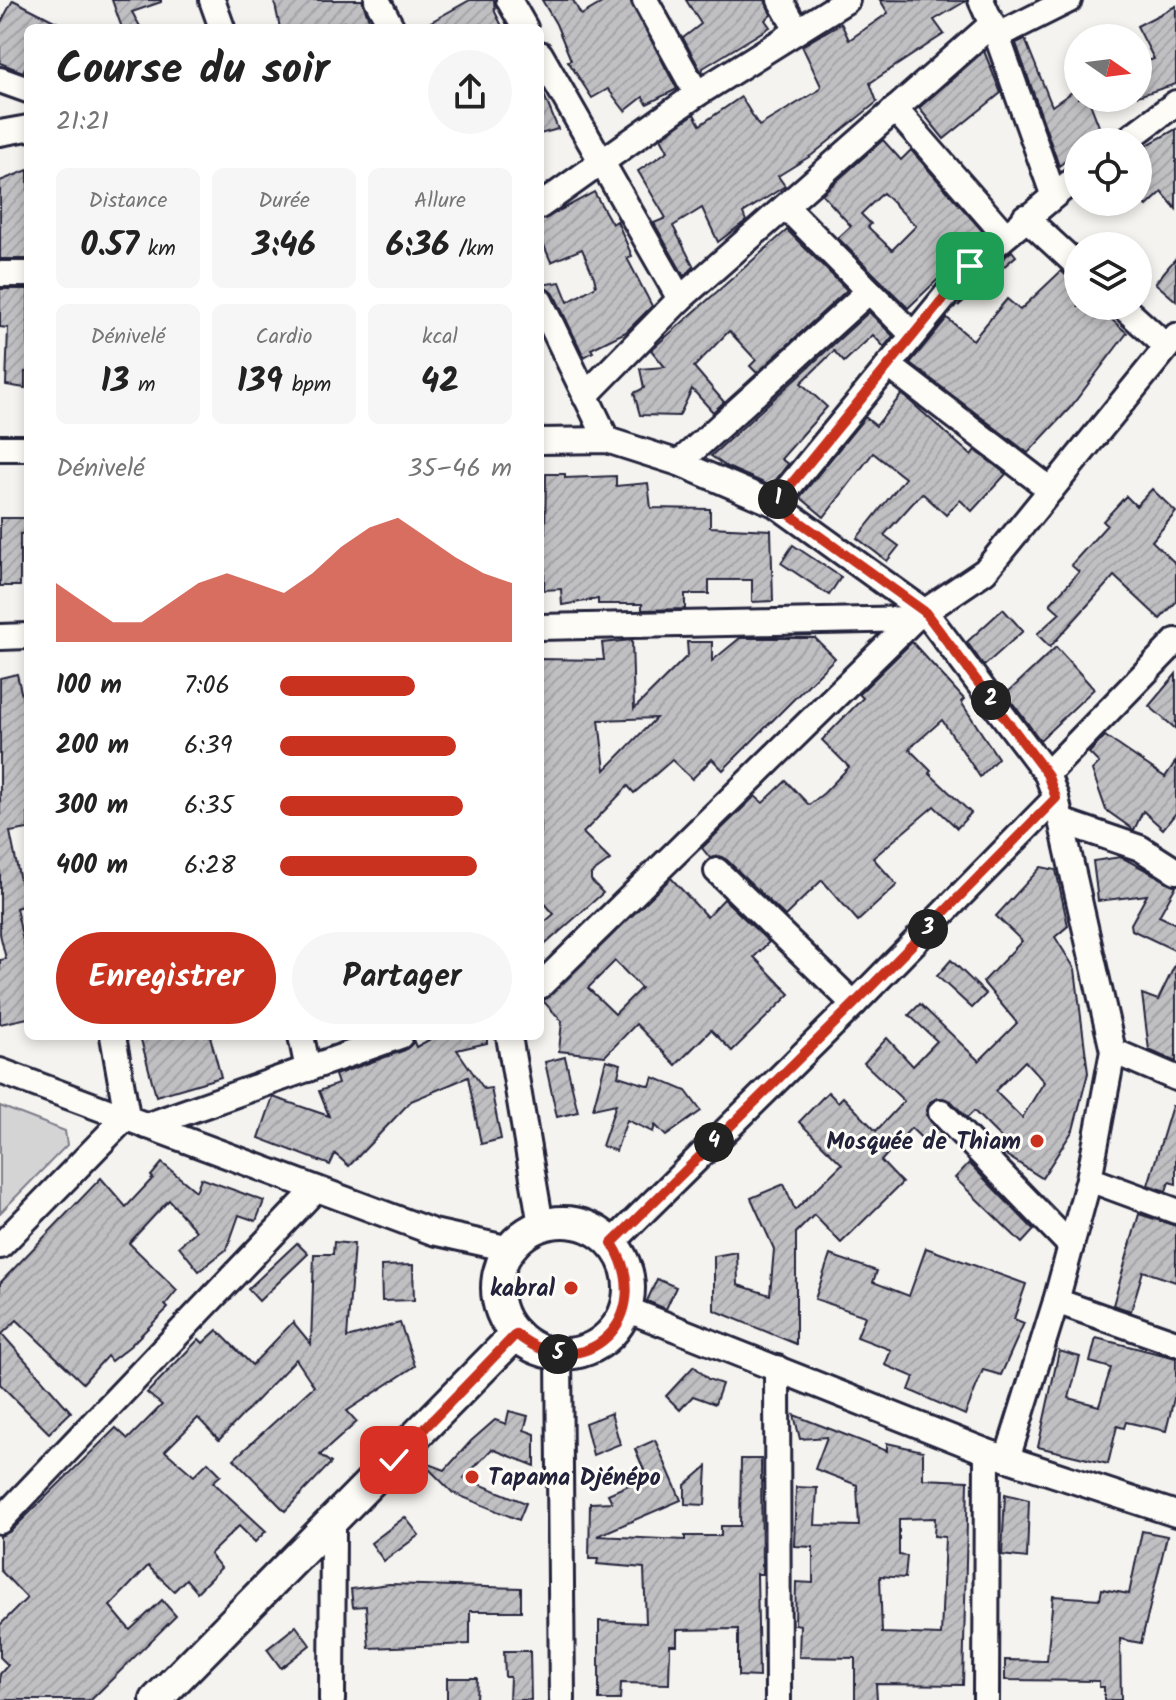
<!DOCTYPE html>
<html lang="fr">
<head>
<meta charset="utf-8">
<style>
	body { margin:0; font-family:Kalam,sans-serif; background:#f6f6f6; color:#222; height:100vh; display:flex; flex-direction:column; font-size:30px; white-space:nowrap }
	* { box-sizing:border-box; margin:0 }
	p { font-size:26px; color:#767676 }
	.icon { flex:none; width:44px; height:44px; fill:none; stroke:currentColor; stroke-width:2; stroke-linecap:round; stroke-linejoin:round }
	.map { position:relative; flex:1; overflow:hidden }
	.details { position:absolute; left:24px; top:24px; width:520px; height:1016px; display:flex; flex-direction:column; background:#fff; border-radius:12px; box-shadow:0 4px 12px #0003 }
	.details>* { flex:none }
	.needle { width:52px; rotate:104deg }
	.buttons { position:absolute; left:1064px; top:24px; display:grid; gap:16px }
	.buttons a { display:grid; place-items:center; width:88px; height:88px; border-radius:50%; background:#fff; box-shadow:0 4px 12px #0003; font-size:40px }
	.pin { position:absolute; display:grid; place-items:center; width:68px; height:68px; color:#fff; margin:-34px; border-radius:16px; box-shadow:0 4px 12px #0006 }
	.km { position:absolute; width:40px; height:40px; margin:-20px; border-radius:50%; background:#222; color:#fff; font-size:22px; line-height:40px; text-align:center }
	.round { display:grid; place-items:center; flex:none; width:84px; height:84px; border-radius:42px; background:#f6f6f6 }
	.overview { display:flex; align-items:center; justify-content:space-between; height:136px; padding:0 32px }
	h1 { font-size:44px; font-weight:700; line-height:60px }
	.metrics { display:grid; grid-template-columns:repeat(3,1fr); gap:12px; height:136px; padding:8px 32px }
	.metrics div { display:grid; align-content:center; border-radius:12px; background:#f6f6f6; text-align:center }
	.metrics b { font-size:34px; font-weight:700 }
	.metrics small { font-size:22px; font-weight:400 }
	.metrics p { font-size:22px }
	.chart { height:224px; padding:16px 32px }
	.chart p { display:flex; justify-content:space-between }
	.chart svg { width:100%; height:144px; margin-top:8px; fill:#c8321e; opacity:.7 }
	.action { display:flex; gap:16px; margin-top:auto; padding:16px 32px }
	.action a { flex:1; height:92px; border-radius:48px; background:#c8321e; color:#fff; font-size:32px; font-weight:700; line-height:92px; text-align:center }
	.action a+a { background:#f6f6f6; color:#222 }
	ul { padding:0 32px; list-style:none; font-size:26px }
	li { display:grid; grid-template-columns:128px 96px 1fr; align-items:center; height:60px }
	li i { height:20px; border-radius:10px; background:#c8321e }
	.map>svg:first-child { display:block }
</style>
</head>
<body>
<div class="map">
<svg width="1176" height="1700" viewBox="0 0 1176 1700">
	<defs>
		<pattern id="building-hatch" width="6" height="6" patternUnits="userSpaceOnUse" patternTransform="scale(2)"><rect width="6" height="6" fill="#c0bfc2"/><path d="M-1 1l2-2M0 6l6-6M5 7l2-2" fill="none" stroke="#a5a4a8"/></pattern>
	</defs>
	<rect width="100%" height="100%" fill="#f4f3ef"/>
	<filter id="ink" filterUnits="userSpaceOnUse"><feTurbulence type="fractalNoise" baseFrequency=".0125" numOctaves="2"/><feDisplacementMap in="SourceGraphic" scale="16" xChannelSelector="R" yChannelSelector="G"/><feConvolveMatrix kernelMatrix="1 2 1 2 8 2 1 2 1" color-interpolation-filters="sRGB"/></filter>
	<g filter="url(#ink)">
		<path fill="#d5d4d5" stroke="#7c7b88" stroke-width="2" d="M 0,1106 L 65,1131 L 67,1145 L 0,1213 Z"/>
		<g fill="url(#building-hatch)" stroke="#22223b" stroke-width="2" fill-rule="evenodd">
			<path d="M 13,0 L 68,28 L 28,28 L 28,61 L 23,72 L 0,63 L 0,24 Z"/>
			<path d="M 112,0 L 161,0 L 161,2 L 132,12 L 141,28 L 122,28 Z"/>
			<path d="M 274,0 L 362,0 L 372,28 L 348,28 L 344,22 L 334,28 L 280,28 Z"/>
			<path d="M 470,0 L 494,0 L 495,12 L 503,28 L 420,28 Z"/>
			<path d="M 542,0 L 573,0 L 581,15 L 607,0 L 630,0 L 677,89 L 647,104 L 643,97 L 625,111 L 608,89 L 592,98 L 568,61 L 571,60 L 556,24 Z"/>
			<path d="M 686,0 L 765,0 L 771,15 L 765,20 L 770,27 L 703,68 L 702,73 L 683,38 L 701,24 Z"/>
			<path d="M 880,0 L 966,1 L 934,20 L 944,34 L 870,83 L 877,102 L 812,155 L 778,176 L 785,186 L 743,213 L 746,221 L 743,223 L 718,242 L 702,208 L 673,226 L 694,267 L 684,276 L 654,223 L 666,218 L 638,171 L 668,151 L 661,138 L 694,114 L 700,125 L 741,97 L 759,126 L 819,90 L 821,86 L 802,46 L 841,23 L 849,40 L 888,13 Z"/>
			<path d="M 1176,6 L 1176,84 L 1138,96 L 1138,64 L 1154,59 L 1137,26 Z"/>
			<path d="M 1025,39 L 1052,106 L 1078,88 L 1078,98 L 1088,98 L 1102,134 L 1092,142 L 1078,142 L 1078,152 L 1059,166 L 1016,43 Z"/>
			<path d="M 984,51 L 1001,93 L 944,139 L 919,108 Z"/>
			<path d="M 540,85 L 558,129 L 540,134 Z"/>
			<path d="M 1176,129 L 1176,209 L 1162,192 L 1147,206 L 1138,196 L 1138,150 Z"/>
			<path d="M 883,140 L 901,160 L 911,150 L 985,234 L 908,308 L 838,238 L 851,226 L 822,194 ZM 883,193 L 916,226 L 892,250 L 868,227 L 871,224 L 861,214 Z"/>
			<path d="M 28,170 L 28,259 L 0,259 L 0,181 Z"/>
			<path d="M 594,192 L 612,224 L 617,221 L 632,256 L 627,258 L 652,306 L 626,332 L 591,349 L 593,352 L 584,357 L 554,294 L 540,285 L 560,282 L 568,302 L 596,286 L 594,277 L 582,249 L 551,262 L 540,236 L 540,221 Z"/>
			<path d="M 787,230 L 847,290 L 757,373 L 750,366 L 756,360 L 729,331 L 694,367 L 724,402 L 713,412 L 692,389 L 679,416 L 640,415 L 634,393 L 644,388 L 640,369 L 665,367 L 651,350 Z"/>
			<path d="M 1012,251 L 1016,256 L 958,306 L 981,277 Z"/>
			<path d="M 1176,258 L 1176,301 L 1155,283 Z"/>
			<path d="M 1061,271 L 1078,286 L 1078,306 L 1096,306 L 1127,333 L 1070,408 L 1028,453 L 910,363 L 947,318 L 973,340 L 1007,299 L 1020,310 Z"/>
			<path d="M 0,289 L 28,289 L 28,372 L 25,372 L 25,388 L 6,385 L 8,328 L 0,327 Z"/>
			<path d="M 869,312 L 893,336 L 884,347 L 873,335 L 844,362 L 834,351 L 801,383 L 827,407 L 781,459 L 788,464 L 771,486 L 727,467 L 711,456 Z"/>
			<path d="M 902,394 L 971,455 L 975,450 L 1006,474 L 972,511 L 960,500 L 946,515 L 922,493 L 884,535 L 899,546 L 887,561 L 857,538 L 905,478 L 873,453 L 824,517 L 800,497 L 865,417 L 876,426 Z"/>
			<path d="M 546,474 L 565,474 L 565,478 L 616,476 L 616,486 L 648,483 L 651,508 L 710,509 L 710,527 L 771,530 L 773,601 L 752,602 L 752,580 L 709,580 L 709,594 L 685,594 L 685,609 L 642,610 L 642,604 L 598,604 L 598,599 L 562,605 L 561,589 L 544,590 Z"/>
			<path d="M 1152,489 L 1176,512 L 1152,541 L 1176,564 L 1176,602 L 1160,619 L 1114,576 L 1050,647 L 1037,634 L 1060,613 L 1050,604 L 1079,572 L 1071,565 L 1107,525 L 1103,521 L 1126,496 L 1136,506 Z"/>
			<path d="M 0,518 L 28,518 L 28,533 L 20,534 L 20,586 L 0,586 Z"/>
			<path d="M 793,545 L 841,577 L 829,595 L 781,563 Z"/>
			<path d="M 1003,609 L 1023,631 L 984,666 L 967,642 Z"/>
			<path d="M 740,638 L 815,638 L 835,658 L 723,770 L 712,759 L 692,779 L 672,760 L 634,793 L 628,786 L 583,833 L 610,860 L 591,874 L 591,880 L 603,893 L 540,949 L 540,926 L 554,914 L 540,898 L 540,659 L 604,660 L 602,643 L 632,640 L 634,709 L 688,655 L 687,642 L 712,642 L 712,661 ZM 656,718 L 605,770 L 599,720 Z"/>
			<path d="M 912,642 L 964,699 L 961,702 L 998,758 L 980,777 L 942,720 L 909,749 L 931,771 L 929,773 L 971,813 L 957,828 L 934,806 L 873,858 L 897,885 L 858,921 L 822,880 L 785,916 L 727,860 L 720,856 L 710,858 L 702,848 L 755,796 L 763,803 L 786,781 L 809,805 L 824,793 L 849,767 L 822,740 L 863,698 L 859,694 Z"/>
			<path d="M 1056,647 L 1094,689 L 1040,740 L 1006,694 Z"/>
			<path d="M 17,674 L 24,705 L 28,705 L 28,829 L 10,832 L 25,905 L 16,908 L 28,963 L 28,1018 L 0,1024 L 0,960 L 6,959 L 0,934 L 0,678 Z"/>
			<path d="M 1176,674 L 1176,729 L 1149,706 Z"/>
			<path d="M 1105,736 L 1165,777 L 1176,761 L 1176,813 L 1163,829 L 1143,811 L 1134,830 L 1106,810 L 1092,770 L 1099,763 L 1089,753 Z"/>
			<path d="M 1121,857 L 1176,886 L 1159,916 L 1176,924 L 1176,951 L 1132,930 L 1131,924 L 1147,895 L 1098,901 L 1093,861 Z"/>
			<path d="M 1041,867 L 1056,870 L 1068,926 L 1055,937 L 1075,969 L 1088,1073 L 1073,1130 L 1042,1178 L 1001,1152 L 1006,1143 L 974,1111 L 967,1118 L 951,1101 L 937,1098 L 930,1102 L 926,1115 L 946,1139 L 935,1151 L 911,1128 L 881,1161 L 902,1183 L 841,1243 L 814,1215 L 796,1233 L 796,1344 L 714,1310 L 714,1256 L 737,1252 L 738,1285 L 770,1295 L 774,1249 L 751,1198 L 784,1184 L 795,1210 L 842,1164 L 799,1122 L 828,1092 L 838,1102 L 843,1097 L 876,1131 L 904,1101 L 864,1063 L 887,1038 L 913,1066 L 937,1041 L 909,1015 L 920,1004 L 979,1061 L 1017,1023 L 983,982 L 1022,941 L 996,916 ZM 1025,1061 L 1044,1082 L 1022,1118 L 995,1091 Z"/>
			<path d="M 671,878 L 707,917 L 724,899 L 769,942 L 754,957 L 790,994 L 732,1051 L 711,1030 L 676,1065 L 636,1024 L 605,1056 L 559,1051 L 562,1021 L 543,1001 ZM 615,961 L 641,988 L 615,1014 L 588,988 Z"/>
			<path d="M 951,960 L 986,994 L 972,1008 L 937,976 Z"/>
			<path d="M 1176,963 L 1176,1062 L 1149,1050 L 1142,994 L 1158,1000 Z"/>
			<path d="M 140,1036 L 210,1036 L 221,1077 L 156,1096 Z"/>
			<path d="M 436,1036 L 487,1036 L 487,1043 L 457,1050 L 484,1089 L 491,1088 L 501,1139 L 481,1144 L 468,1077 L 411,1101 L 349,1166 L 335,1154 L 330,1165 L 259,1138 L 273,1097 L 329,1116 L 319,1091 L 338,1084 L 335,1075 L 405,1050 L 414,1042 L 416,1047 Z"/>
			<path d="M 565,1057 L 578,1112 L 557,1117 L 545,1062 Z"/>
			<path d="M 606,1060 L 621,1064 L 618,1076 L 650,1086 L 653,1077 L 686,1091 L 701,1111 L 666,1136 L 655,1125 L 653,1132 L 627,1120 L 616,1151 L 602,1146 L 616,1104 L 593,1109 Z"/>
			<path d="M 1172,1106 L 1176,1107 L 1176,1184 L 1169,1182 L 1166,1191 L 1148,1185 Z"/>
			<path d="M 162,1163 L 196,1191 L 201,1178 L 264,1201 L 256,1221 L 239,1215 L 227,1249 L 199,1271 L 179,1246 L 196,1231 L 169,1200 L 129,1243 L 177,1290 L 165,1305 L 168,1308 L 130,1346 L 111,1361 L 107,1356 L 83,1383 L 17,1320 L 2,1334 L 71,1412 L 49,1433 L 0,1384 L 0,1283 L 101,1178 L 126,1207 L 153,1178 L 151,1176 Z"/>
			<path d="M 969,1163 L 1034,1230 L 1022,1243 L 955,1178 Z"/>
			<path d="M 1139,1214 L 1176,1226 L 1176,1282 L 1143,1271 L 1131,1311 L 1113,1305 Z"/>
			<path d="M 334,1242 L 354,1244 L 347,1338 L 400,1323 L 415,1366 L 347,1411 L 357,1422 L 320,1455 L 331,1463 L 285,1511 L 234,1459 L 314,1386 L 296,1359 L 219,1440 L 198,1418 L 165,1451 L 194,1476 L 208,1462 L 221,1475 L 213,1482 L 266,1531 L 255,1542 L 239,1526 L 210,1554 L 221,1568 L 197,1592 L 186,1579 L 174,1591 L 148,1566 L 110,1606 L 130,1630 L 162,1600 L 176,1616 L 91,1700 L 0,1700 L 0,1674 L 8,1665 L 0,1657 L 0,1625 L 27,1598 L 0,1570 L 0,1536 L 11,1531 L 116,1428 L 128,1439 L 162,1405 L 147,1393 L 199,1339 L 203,1343 L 217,1330 L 252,1365 L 293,1322 L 311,1344 L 314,1254 L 333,1254 Z"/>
			<path d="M 297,1243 L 308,1254 L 259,1301 L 248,1289 Z"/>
			<path d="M 926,1248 L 1026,1284 L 1014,1319 L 1024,1323 L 1001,1375 L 983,1370 L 965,1415 L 909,1390 L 914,1377 L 885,1365 L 891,1350 L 857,1337 L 865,1316 L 815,1299 L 830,1255 L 877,1271 L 873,1282 L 909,1296 Z"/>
			<path d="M 413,1265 L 414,1300 L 382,1301 L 381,1266 Z"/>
			<path d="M 657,1279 L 676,1287 L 666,1309 L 647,1301 Z"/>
			<path d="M 1096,1338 L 1176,1358 L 1176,1390 L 1166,1431 L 1126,1422 L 1124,1428 L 1117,1426 L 1108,1464 L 1038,1447 L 1059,1351 L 1080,1357 L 1069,1398 L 1099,1406 L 1111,1368 L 1090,1362 Z"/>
			<path d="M 694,1366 L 708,1379 L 722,1384 L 715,1404 L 693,1396 L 680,1410 L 666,1396 Z"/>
			<path d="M 509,1411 L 528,1416 L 524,1430 L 535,1434 L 535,1466 L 492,1449 L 464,1478 L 526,1503 L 519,1520 L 453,1493 L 421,1461 L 445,1470 L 471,1441 L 495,1420 L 506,1424 Z"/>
			<path d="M 611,1413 L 620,1444 L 593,1455 L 585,1423 Z"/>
			<path d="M 794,1415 L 887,1451 L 887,1443 L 923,1451 L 923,1479 L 968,1481 L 963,1685 L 876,1684 L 877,1700 L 855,1700 L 855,1658 L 799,1657 L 800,1625 L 795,1624 L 796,1582 L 813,1583 L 813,1547 L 794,1546 L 796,1487 L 817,1488 L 815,1525 L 859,1526 L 857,1485 L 815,1469 L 827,1437 L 800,1439 ZM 935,1518 L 934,1536 L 945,1537 L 941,1635 L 882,1633 L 880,1576 L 905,1578 L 907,1556 L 899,1555 L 899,1519 Z"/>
			<path d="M 655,1440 L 681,1500 L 597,1536 L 685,1540 L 685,1536 L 721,1536 L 721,1526 L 740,1526 L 741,1459 L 761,1459 L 762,1574 L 757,1574 L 759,1677 L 738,1676 L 738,1629 L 677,1630 L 677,1645 L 670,1645 L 669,1684 L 621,1683 L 620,1700 L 599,1700 L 599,1621 L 646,1623 L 644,1568 L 597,1564 L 598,1559 L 589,1559 L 590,1503 L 612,1502 L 608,1494 L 647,1477 L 635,1449 Z"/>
			<path d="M 707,1466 L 705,1505 L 685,1504 L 685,1485 Z"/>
			<path d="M 1005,1494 L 1029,1500 L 1027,1558 L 1002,1555 Z"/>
			<path d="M 405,1517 L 419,1535 L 384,1561 L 371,1543 Z"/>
			<path d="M 1142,1531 L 1167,1536 L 1141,1643 L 1120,1639 L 1121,1700 L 1104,1700 L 1104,1687 L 1099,1687 L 1099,1681 L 1005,1680 L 1005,1660 L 1047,1661 L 1053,1596 L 1100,1599 L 1102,1589 L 1129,1594 Z"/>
			<path d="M 389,1584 L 521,1588 L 521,1611 L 470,1611 L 470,1644 L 369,1648 L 366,1606 L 353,1607 L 351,1589 Z"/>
			<path d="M 296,1626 L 310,1645 L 281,1668 L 267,1649 Z"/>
			<path d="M 504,1651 L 530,1651 L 531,1700 L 509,1700 L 510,1677 L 505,1677 Z"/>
			<path d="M 447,1678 L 477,1678 L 476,1700 L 447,1700 Z"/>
		</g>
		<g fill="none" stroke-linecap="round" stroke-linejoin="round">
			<g stroke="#22223b" stroke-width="30">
				<g id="minor">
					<path d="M 212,0 L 222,28"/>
					<path d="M 377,0 L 392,28"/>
					<path d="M 509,0 L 525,28"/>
					<path d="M 645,0 L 697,94"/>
					<path d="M 780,0 L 797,30"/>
					<path d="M 981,0 L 997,36 L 1053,194"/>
					<path d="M 997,36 L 1069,0"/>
					<path d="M 540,54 L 680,299"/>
					<path d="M 0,80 L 28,90"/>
					<path d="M 895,109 L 1005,235"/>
					<path d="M 0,133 L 28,128"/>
					<path d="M 1124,142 L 1176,103"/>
					<path d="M 540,206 L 697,94 L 847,0"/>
					<path d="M 786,207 L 913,335"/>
					<path d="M 1025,217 L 1078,266"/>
					<path d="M 0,274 L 28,274"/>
					<path d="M 540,301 L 607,440"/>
					<path d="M 1122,306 L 1167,347"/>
					<path d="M 888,365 L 1051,490"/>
					<path d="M 585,396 L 680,299 L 992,24"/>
					<path d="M 540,441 L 607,440 L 679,463 L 775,504 L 925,612 L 1047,774 L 1056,798 L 1113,1051 L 1089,1179 L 1056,1301 L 1007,1459"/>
					<path d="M 0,448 L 28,448"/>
					<path d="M 679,463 L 869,291"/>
					<path d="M 775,504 L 970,266 L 1078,176"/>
					<path d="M 540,627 L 914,619"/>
					<path d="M 0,637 L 28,636"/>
					<path d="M 1047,774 L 1176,641"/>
					<path d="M 1061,821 L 1140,848 L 1176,871"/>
					<path d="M 717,871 L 854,1004"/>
					<path d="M 540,986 L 914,619 L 985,571 L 1176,336"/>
					<path d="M 301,1036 L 308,1069"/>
					<path d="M 509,1036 L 541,1225"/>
					<path d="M 1113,1051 L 1176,1078"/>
					<path d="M 0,1071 L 433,1232 L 510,1249"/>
					<path d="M 941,1112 L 1071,1246"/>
					<path d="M 146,1126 L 400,1036"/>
					<path d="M 1089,1179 L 1176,1211"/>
					<path d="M 612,1243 L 854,1004 L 1056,798"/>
					<path d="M 0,1246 L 127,1116 L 113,1036"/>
					<path d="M 1056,1301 L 1176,1343"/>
					<path d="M 626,1309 L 987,1452 L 1176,1514"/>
					<path d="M 559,1354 L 562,1700"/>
					<path d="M 777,1368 L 778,1700"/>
					<path d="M 0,1521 L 316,1189"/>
					<path d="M 332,1700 L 333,1524"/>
					<path d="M 986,1700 L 987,1452"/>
				</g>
			</g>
			<g stroke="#22223b" stroke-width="36">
				<g id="tertiary">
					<circle cx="563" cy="1288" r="66"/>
					<path d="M 156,1700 L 516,1334"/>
				</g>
			</g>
			<use href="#minor" stroke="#fdfcf7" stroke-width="24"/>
			<use href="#tertiary" stroke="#fdfcf7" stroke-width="30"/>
		</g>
	</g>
	<g fill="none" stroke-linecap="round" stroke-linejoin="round" filter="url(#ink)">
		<g stroke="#fff" stroke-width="16">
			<path id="route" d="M 394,1460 L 516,1334 C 584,1389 659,1317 612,1243 L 854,1004 L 1056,798 L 1047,774 L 925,612 L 775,504 L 970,266"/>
		</g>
		<use href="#route" stroke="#c8321e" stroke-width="10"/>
	</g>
	<g fill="#c8321e" stroke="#fdfcf7" stroke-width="3">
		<circle cx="1037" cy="1141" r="8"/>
		<circle cx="571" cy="1288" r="8"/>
		<circle cx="472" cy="1477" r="8"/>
	</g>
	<g text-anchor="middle" stroke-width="6" stroke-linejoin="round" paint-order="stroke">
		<g font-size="24" font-weight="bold" fill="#22223b" stroke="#fdfcf7" text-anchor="end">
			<text x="1021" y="1149">Mosquée de Thiam</text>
			<text x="555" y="1296">kabral</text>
			<text x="488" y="1485" text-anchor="start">Tapama Djénépo</text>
		</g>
	</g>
</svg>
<div class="buttons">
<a><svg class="needle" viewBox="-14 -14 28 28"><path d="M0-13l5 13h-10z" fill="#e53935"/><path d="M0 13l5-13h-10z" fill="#767676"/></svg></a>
<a><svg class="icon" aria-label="locate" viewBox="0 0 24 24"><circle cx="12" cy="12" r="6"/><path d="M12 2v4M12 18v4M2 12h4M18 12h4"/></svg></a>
<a><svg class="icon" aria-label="layers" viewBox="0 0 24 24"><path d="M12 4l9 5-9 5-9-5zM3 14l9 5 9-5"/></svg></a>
</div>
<div class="pin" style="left:970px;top:266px;background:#1e9e55"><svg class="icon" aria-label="arrive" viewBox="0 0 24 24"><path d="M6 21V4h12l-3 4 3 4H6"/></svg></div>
<div class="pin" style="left:394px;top:1460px;background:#d93025"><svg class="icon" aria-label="check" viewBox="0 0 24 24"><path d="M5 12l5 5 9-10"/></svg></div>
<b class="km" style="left:778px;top:499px">1</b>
<b class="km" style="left:991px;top:700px">2</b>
<b class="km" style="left:928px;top:929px">3</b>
<b class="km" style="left:714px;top:1142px">4</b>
<b class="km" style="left:558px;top:1354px">5</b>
<section class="details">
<div class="overview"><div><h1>Course du soir</h1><p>21:21</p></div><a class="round"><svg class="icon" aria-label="share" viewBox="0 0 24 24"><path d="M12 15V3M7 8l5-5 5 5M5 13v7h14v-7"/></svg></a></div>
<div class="metrics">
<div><p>Distance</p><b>0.57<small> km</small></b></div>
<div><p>Durée</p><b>3:46</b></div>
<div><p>Allure</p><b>6:36<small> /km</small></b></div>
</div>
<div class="metrics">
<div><p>Dénivelé</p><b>13<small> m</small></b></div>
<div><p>Cardio</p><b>139<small> bpm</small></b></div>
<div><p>kcal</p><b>42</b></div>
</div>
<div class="chart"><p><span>Dénivelé</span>35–46 m</p>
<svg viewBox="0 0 160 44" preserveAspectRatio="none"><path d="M0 44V26L10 32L20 38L30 38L40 32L50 26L60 23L70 26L80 29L90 23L100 15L110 9L120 6L130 12L140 18L150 23L160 26V44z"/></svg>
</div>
<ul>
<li><b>100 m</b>7:06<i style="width:58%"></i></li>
<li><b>200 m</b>6:39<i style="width:76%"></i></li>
<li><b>300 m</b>6:35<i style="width:79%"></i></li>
<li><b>400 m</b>6:28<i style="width:85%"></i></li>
</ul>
<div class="action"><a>Enregistrer</a><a>Partager</a></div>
</section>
</div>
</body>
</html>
